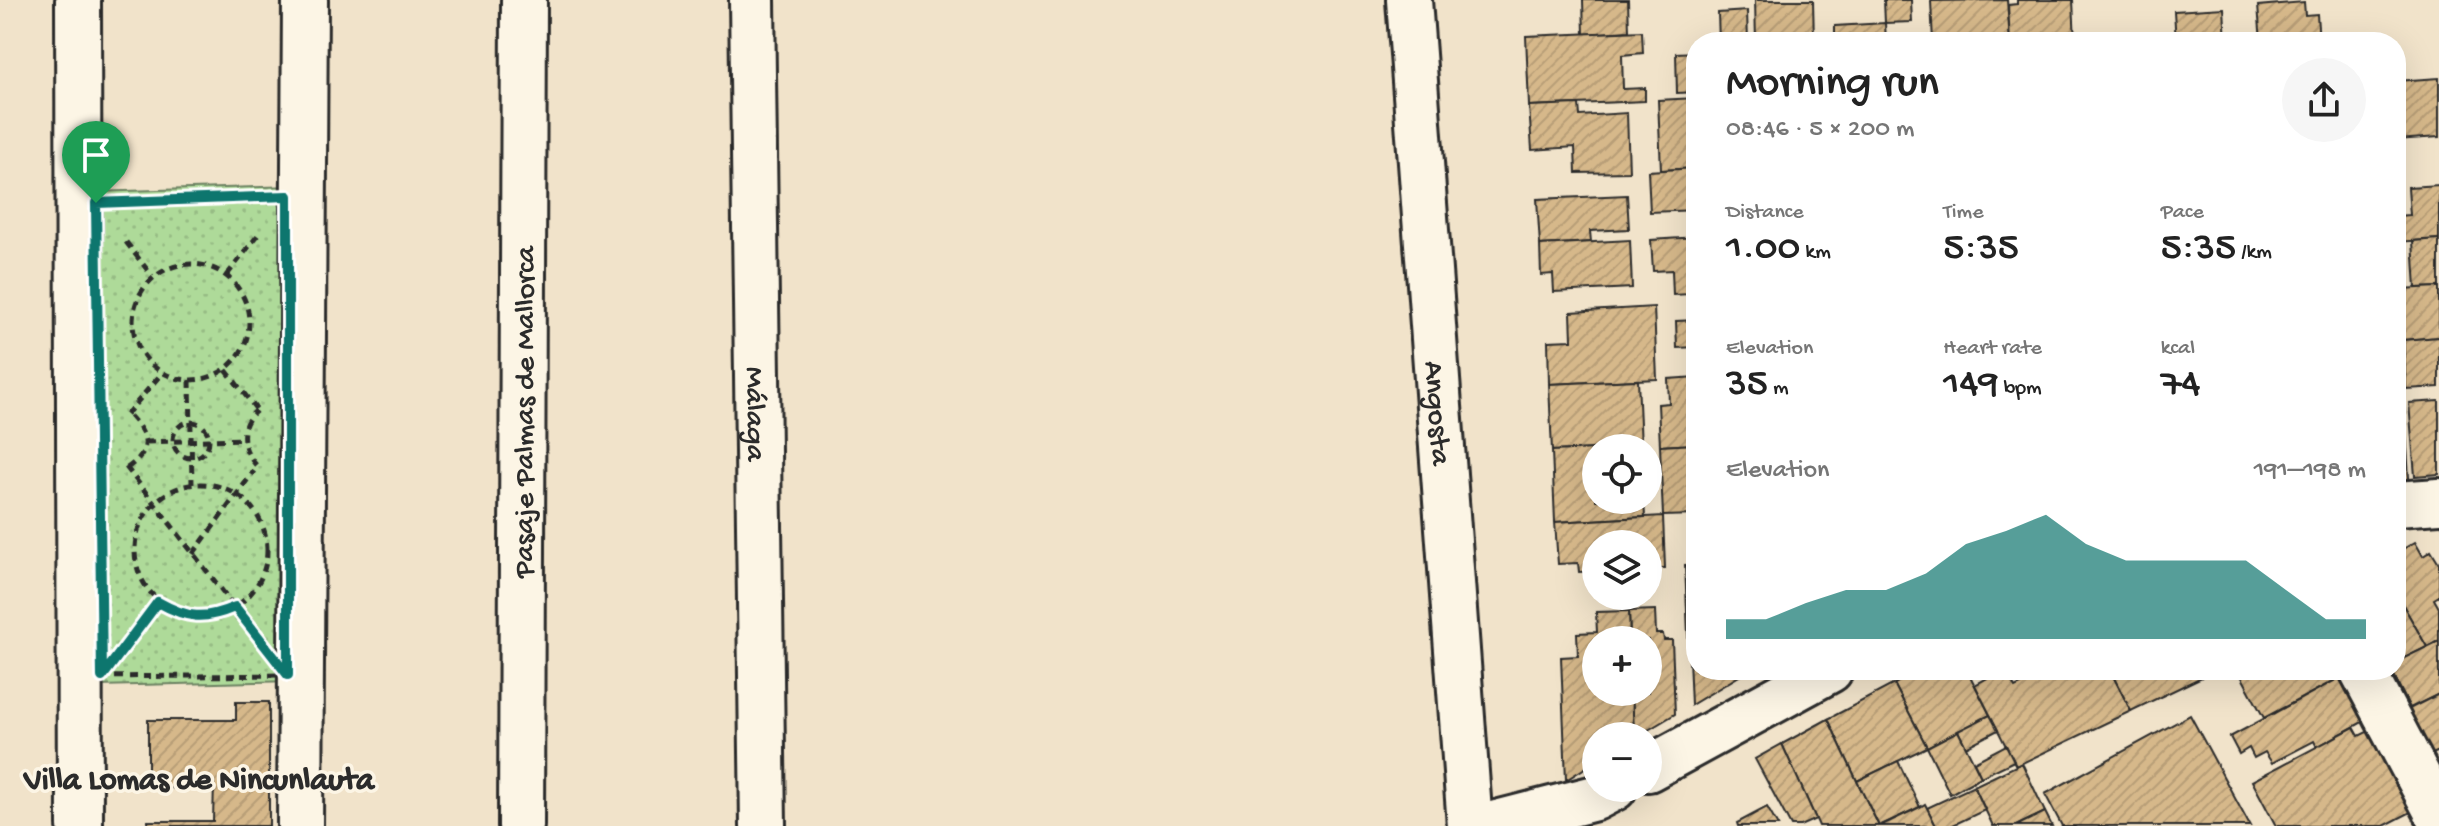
<!DOCTYPE html>
<html lang="en">
<head>
<meta charset="utf-8">
<style>
	body { margin:0; font-family:"Gochi Hand",sans-serif; background:#f6f6f6; color:#222; height:100vh; display:flex; flex-direction:column; font-size:30px; white-space:nowrap }
	* { box-sizing:border-box; margin:0 }
	p { font-size:26px; color:#767676 }
	.icon { flex:none; width:44px; height:44px; fill:none; stroke:currentColor; stroke-width:2; stroke-linecap:round; stroke-linejoin:round }
	.map { position:relative; flex:1; overflow:hidden }
	.drawer { position:absolute; left:1686px; top:32px; width:720px; height:648px; display:flex; flex-direction:column; background:#fff; border-radius:32px; box-shadow:0 8px 32px #0002 }
	.drawer>* { flex:none }
	.buttons { position:absolute; left:1582px; top:434px; display:grid; gap:16px }
	.buttons a { display:grid; place-items:center; width:80px; height:80px; border-radius:50%; background:#fff; box-shadow:0 8px 32px #0002; font-size:40px }
	.pin { position:absolute; display:grid; place-items:center; width:68px; height:68px; color:#fff; margin:-82px -34px; border-radius:50% 50% 50% 0; rotate:-45deg; box-shadow:0 0 8px #0007 }
	.pin .icon { rotate:45deg }
	.round { display:grid; place-items:center; flex:none; width:84px; height:84px; border-radius:42px; background:#f6f6f6 }
	.overview { display:flex; align-items:center; justify-content:space-between; height:136px; padding:0 40px }
	h1 { font-size:44px; font-weight:600; line-height:60px }
	.stats { display:grid; grid-template-columns:repeat(3,1fr); gap:12px; height:136px; padding:8px 40px }
	.stats div { display:grid; align-content:center }
	.stats b { font-size:40px; font-weight:600 }
	.stats small { font-size:22px; font-weight:400 }
	.stats p { font-size:22px }
	.chart { height:224px; padding:16px 40px }
	.chart p { display:flex; justify-content:space-between }
	.chart svg { width:100%; height:144px; margin-top:8px; fill:#0f766e; opacity:.7 }
	.map>svg:first-child { display:block }
</style>
</head>
<body>
<div class="map">
<svg width="2439" height="826" viewBox="0 0 2439 826">
	<defs>
		<pattern id="green-dots" width="8" height="8" patternUnits="userSpaceOnUse" patternTransform="scale(2)"><rect width="8" height="8" fill="#aeda99"/><path d="M2 2h.1M6 6h.1" fill="none" stroke="#96bb84" stroke-width="1.8" stroke-linecap="round"/></pattern>
		<pattern id="building-hatch" width="6" height="6" patternUnits="userSpaceOnUse" patternTransform="scale(2)"><rect width="6" height="6" fill="#d6b88a"/><path d="M-1 1l2-2M0 6l6-6M5 7l2-2" fill="none" stroke="#b89e77"/></pattern>
	</defs>
	<rect width="100%" height="100%" fill="#f1e3ca"/>
	<filter id="ink" filterUnits="userSpaceOnUse"><feTurbulence type="fractalNoise" baseFrequency=".0125" numOctaves="2"/><feDisplacementMap in="SourceGraphic" scale="16" xChannelSelector="R" yChannelSelector="G"/><feConvolveMatrix kernelMatrix="1 2 1 2 8 2 1 2 1" color-interpolation-filters="sRGB"/></filter>
	<g filter="url(#ink)">
		<path fill="url(#green-dots)" stroke="#6c8262" stroke-width="2" d="M 293,186 L 293,681 L 99,686 L 92,192 Z"/>
		<g fill="url(#building-hatch)" stroke="#2b2b2b" stroke-width="2">
			<path d="M 1583,0 L 1628,0 L 1629,31 L 1584,34 Z"/>
			<path d="M 1755,0 L 1813,0 L 1814,42 L 1756,42 Z"/>
			<path d="M 1884,0 L 1911,0 L 1912,22 L 1885,23 Z"/>
			<path d="M 2007,0 L 2010,42 L 1933,42 L 1931,1 Z"/>
			<path d="M 2017,0 L 2073,0 L 2075,42 L 2010,42 L 2008,5 L 2017,4 Z"/>
			<path d="M 2304,2 L 2305,15 L 2317,14 L 2319,42 L 2261,42 L 2258,6 Z"/>
			<path d="M 2224,8 L 2226,42 L 2176,42 L 2174,11 Z"/>
			<path d="M 1747,11 L 1748,42 L 1719,42 L 1718,13 Z"/>
			<path d="M 1885,23 L 1886,42 L 1835,42 L 1835,26 Z"/>
			<path d="M 1642,31 L 1643,53 L 1622,55 L 1623,89 L 1645,88 L 1645,101 L 1529,106 L 1526,36 Z"/>
			<path d="M 1696,52 L 1696,92 L 1677,93 L 1676,53 Z"/>
			<path d="M 2439,78 L 2439,137 L 2396,140 L 2396,81 Z"/>
			<path d="M 1696,98 L 1696,168 L 1661,170 L 1658,100 Z"/>
			<path d="M 1579,104 L 1580,116 L 1627,113 L 1629,172 L 1576,173 L 1575,147 L 1532,150 L 1529,106 Z"/>
			<path d="M 1696,168 L 1696,210 L 1650,212 L 1648,171 Z"/>
			<path d="M 2439,185 L 2439,239 L 2396,242 L 2396,216 L 2410,215 L 2408,187 Z"/>
			<path d="M 1627,195 L 1629,229 L 1590,231 L 1591,242 L 1540,245 L 1537,199 Z"/>
			<path d="M 1696,237 L 1696,306 L 1690,306 L 1690,294 L 1673,295 L 1672,270 L 1653,271 L 1651,240 Z"/>
			<path d="M 2439,239 L 2439,287 L 2416,288 L 2413,241 Z"/>
			<path d="M 1630,240 L 1632,288 L 1554,292 L 1553,274 L 1541,275 L 1540,245 Z"/>
			<path d="M 2439,287 L 2439,337 L 2403,340 L 2400,289 Z"/>
			<path d="M 2396,289 L 2400,289 L 2403,340 L 2396,340 Z"/>
			<path d="M 1654,307 L 1657,379 L 1549,384 L 1548,341 L 1572,340 L 1571,312 Z"/>
			<path d="M 1696,320 L 1696,347 L 1677,348 L 1676,321 Z"/>
			<path d="M 2439,337 L 2439,387 L 2406,389 L 2403,340 Z"/>
			<path d="M 2396,340 L 2403,340 L 2406,389 L 2396,390 Z"/>
			<path d="M 1696,377 L 1696,444 L 1660,446 L 1658,404 L 1669,403 L 1668,379 Z"/>
			<path d="M 1638,380 L 1641,447 L 1552,451 L 1549,384 Z"/>
			<path d="M 2396,390 L 2403,390 L 2410,492 L 2396,493 Z"/>
			<path d="M 2439,401 L 2439,474 L 2415,476 L 2409,403 Z"/>
			<path d="M 1696,444 L 1696,486 L 1691,486 L 1691,499 L 1696,498 L 1696,515 L 1663,516 L 1660,446 Z"/>
			<path d="M 1596,449 L 1596,500 L 1644,500 L 1645,517 L 1555,522 L 1552,451 Z"/>
			<path d="M 1663,516 L 1665,568 L 1648,568 L 1648,544 L 1596,544 L 1596,571 L 1579,572 L 1578,563 L 1558,564 L 1555,522 Z"/>
			<path d="M 2415,542 L 2423,556 L 2431,551 L 2439,564 L 2439,596 L 2434,599 L 2439,608 L 2439,640 L 2427,647 L 2396,593 L 2396,553 Z"/>
			<path d="M 1696,564 L 1696,670 L 1749,670 L 1691,705 L 1685,565 Z"/>
			<path d="M 2396,593 L 2427,647 L 2396,662 Z"/>
			<path d="M 1655,610 L 1656,634 L 1663,634 L 1664,640 L 1672,640 L 1675,714 L 1638,736 L 1634,736 L 1632,692 L 1648,692 L 1648,640 L 1630,640 L 1629,611 Z"/>
			<path d="M 1629,611 L 1630,640 L 1596,640 L 1596,692 L 1632,692 L 1634,736 L 1596,736 L 1596,761 L 1566,780 L 1561,657 L 1578,656 L 1577,633 L 1597,632 L 1596,612 Z"/>
			<path d="M 2439,641 L 2439,694 L 2410,708 L 2391,670 L 2396,670 L 2396,662 Z"/>
			<path d="M 1921,670 L 1967,670 L 1990,715 L 1927,747 L 1894,684 Z"/>
			<path d="M 2002,670 L 2005,670 L 2015,688 L 2033,679 L 2028,670 L 2110,670 L 2131,711 L 2016,766 L 1975,685 Z"/>
			<path d="M 2110,670 L 2203,670 L 2206,675 L 2131,711 Z"/>
			<path d="M 2238,670 L 2340,670 L 2343,676 L 2264,718 Z"/>
			<path d="M 2343,676 L 2366,720 L 2317,747 L 2314,741 L 2272,763 L 2265,752 L 2254,758 L 2249,748 L 2239,754 L 2230,737 Z"/>
			<path d="M 1894,684 L 1927,747 L 1857,781 L 1828,719 Z"/>
			<path d="M 2439,694 L 2439,751 L 2424,758 L 2401,713 Z"/>
			<path d="M 236,702 L 269,702 L 269,826 L 148,826 L 148,821 L 213,821 L 214,783 L 198,783 L 198,789 L 164,788 L 165,783 L 148,783 L 148,720 L 236,720 Z"/>
			<path d="M 1990,715 L 1998,730 L 1966,747 L 1958,731 Z"/>
			<path d="M 2190,715 L 2250,826 L 2062,826 L 2045,794 Z"/>
			<path d="M 1828,719 L 1857,781 L 1879,826 L 1819,826 L 1782,744 Z"/>
			<path d="M 2354,727 L 2359,736 L 2371,730 L 2413,811 L 2384,826 L 2276,826 L 2252,781 Z"/>
			<path d="M 1958,731 L 1981,777 L 1950,794 L 1927,747 Z"/>
			<path d="M 1782,744 L 1816,819 L 1800,826 L 1791,826 L 1755,759 Z"/>
			<path d="M 2006,745 L 2014,761 L 1981,777 L 1974,762 Z"/>
			<path d="M 1898,761 L 1920,807 L 1879,826 L 1857,781 Z"/>
			<path d="M 2022,763 L 2045,812 L 2016,826 L 1993,826 L 1974,786 Z"/>
			<path d="M 1974,786 L 1985,810 L 1951,826 L 1936,826 L 1927,808 Z"/>
			<path d="M 1925,804 L 1936,826 L 1880,826 L 1920,807 Z"/>
			<path d="M 1767,807 L 1778,826 L 1738,826 L 1737,823 Z"/>
			<path d="M 2045,812 L 2052,826 L 2016,826 Z"/>
		</g>
		<g fill="none" stroke-linecap="round" stroke-linejoin="round">
			<g stroke="#2b2b2b" stroke-width="50">
				<g id="minor">
					<path d="M 78,0 L 80,826"/>
					<path id="s1" d="M 752,0 L 763,826"/>
					<path id="s2" d="M 1409,0 L 1470,826"/>
					<path d="M 2396,504 L 2439,501"/>
					<path d="M 2362,670 L 2439,816"/>
					<path d="M 1648,769 L 1830,670"/>
					<path d="M 300,826 L 305,0"/>
					<path id="s3" d="M 521,826 L 524,0"/>
					<path d="M 1485,826 L 1595,798 L 1614,788"/>
				</g>
			</g>
			<g stroke="#2b2b2b" stroke-width="5" stroke-dasharray="8 6" stroke-linecap="butt">
				<path d="M 288,196 L 288,675 L 102,677 L 96,203 Z"/>
				<path d="M 126,242 L 152,276"/>
				<circle cx="191" cy="322" r="58"/>
				<path d="M 227,275 L 258,235"/>
				<path d="M 226,370 L 256,409"/>
				<path d="M 190,380 L 192,484"/>
				<path d="M 126,415 L 162,373"/>
				<circle cx="191" cy="440" r="18"/>
				<path d="M 146,442 L 243,439"/>
				<path d="M 256,465 C 241,448 238,426 256,411"/>
				<path d="M 126,467 L 255,633"/>
				<path d="M 127,468 C 154,449 148,435 128,414"/>
				<circle cx="201" cy="550" r="66"/>
				<path d="M 193,554 L 254,471"/>
				<path d="M 126,646 L 158,602"/>
			</g>
			<use href="#minor" stroke="#fcf5e5" stroke-width="44"/>
		</g>
	</g>
	<g fill="none" stroke-linecap="round" stroke-linejoin="round" filter="url(#ink)">
		<g stroke="#fff" stroke-width="16">
			<path id="route" d="M 288,196 L 288,675 L 235,607 C 204,620 188,619 158,602 L 102,677 L 96,203 Z"/>
		</g>
		<use href="#route" stroke="#0f766e" stroke-width="10"/>
	</g>
	<g text-anchor="middle" stroke-width="7" stroke-linejoin="round" paint-order="stroke">
		<g font-size="30" fill="#2b2b2b" stroke="#fcf5e5">
			<text dy="10" stroke="none"><textPath href="#s3" startOffset="414">Pasaje Palmas de Mallorca</textPath></text>
			<text dy="10" stroke="none"><textPath href="#s1" startOffset="414">Málaga</textPath></text>
			<text dy="10" stroke="none"><textPath href="#s2" startOffset="414">Angosta</textPath></text>
		</g>
		<g font-size="32" font-weight="bold" fill="#2b2b2b" stroke="#fcf5e5">
			<text x="199" y="788">Villa Lomas de Nincunlauta</text>
		</g>
	</g>
</svg>
<div class="buttons">
<a><svg class="icon" aria-label="locate" viewBox="0 0 24 24"><circle cx="12" cy="12" r="6"/><path d="M12 2v4M12 18v4M2 12h4M18 12h4"/></svg></a>
<a><svg class="icon" aria-label="layers" viewBox="0 0 24 24"><path d="M12 4l9 5-9 5-9-5zM3 14l9 5 9-5"/></svg></a>
<a>+</a>
<a>−</a>
</div>
<div class="pin" style="left:96px;top:203px;background:#1e9e55"><svg class="icon" aria-label="arrive" viewBox="0 0 24 24"><path d="M6 21V4h12l-3 4 3 4H6"/></svg></div>
<section class="drawer">
<div class="overview"><div><h1>Morning run</h1><p>08:46 · 5 × 200 m</p></div><a class="round"><svg class="icon" aria-label="share" viewBox="0 0 24 24"><path d="M12 15V3M7 8l5-5 5 5M5 13v7h14v-7"/></svg></a></div>
<div class="stats">
<div><p>Distance</p><b>1.00<small> km</small></b></div>
<div><p>Time</p><b>5:35</b></div>
<div><p>Pace</p><b>5:35<small> /km</small></b></div>
</div>
<div class="stats">
<div><p>Elevation</p><b>35<small> m</small></b></div>
<div><p>Heart rate</p><b>149<small> bpm</small></b></div>
<div><p>kcal</p><b>74</b></div>
</div>
<div class="chart"><p><span>Elevation</span>191–198 m</p>
<svg viewBox="0 0 160 44" preserveAspectRatio="none"><path d="M0 44V38L10 38L20 33L30 29L40 29L50 24L60 15L70 11L80 6L90 15L100 20L110 20L120 20L130 20L140 29L150 38L160 38V44z"/></svg>
</div>
</section>
</div>
</body>
</html>
